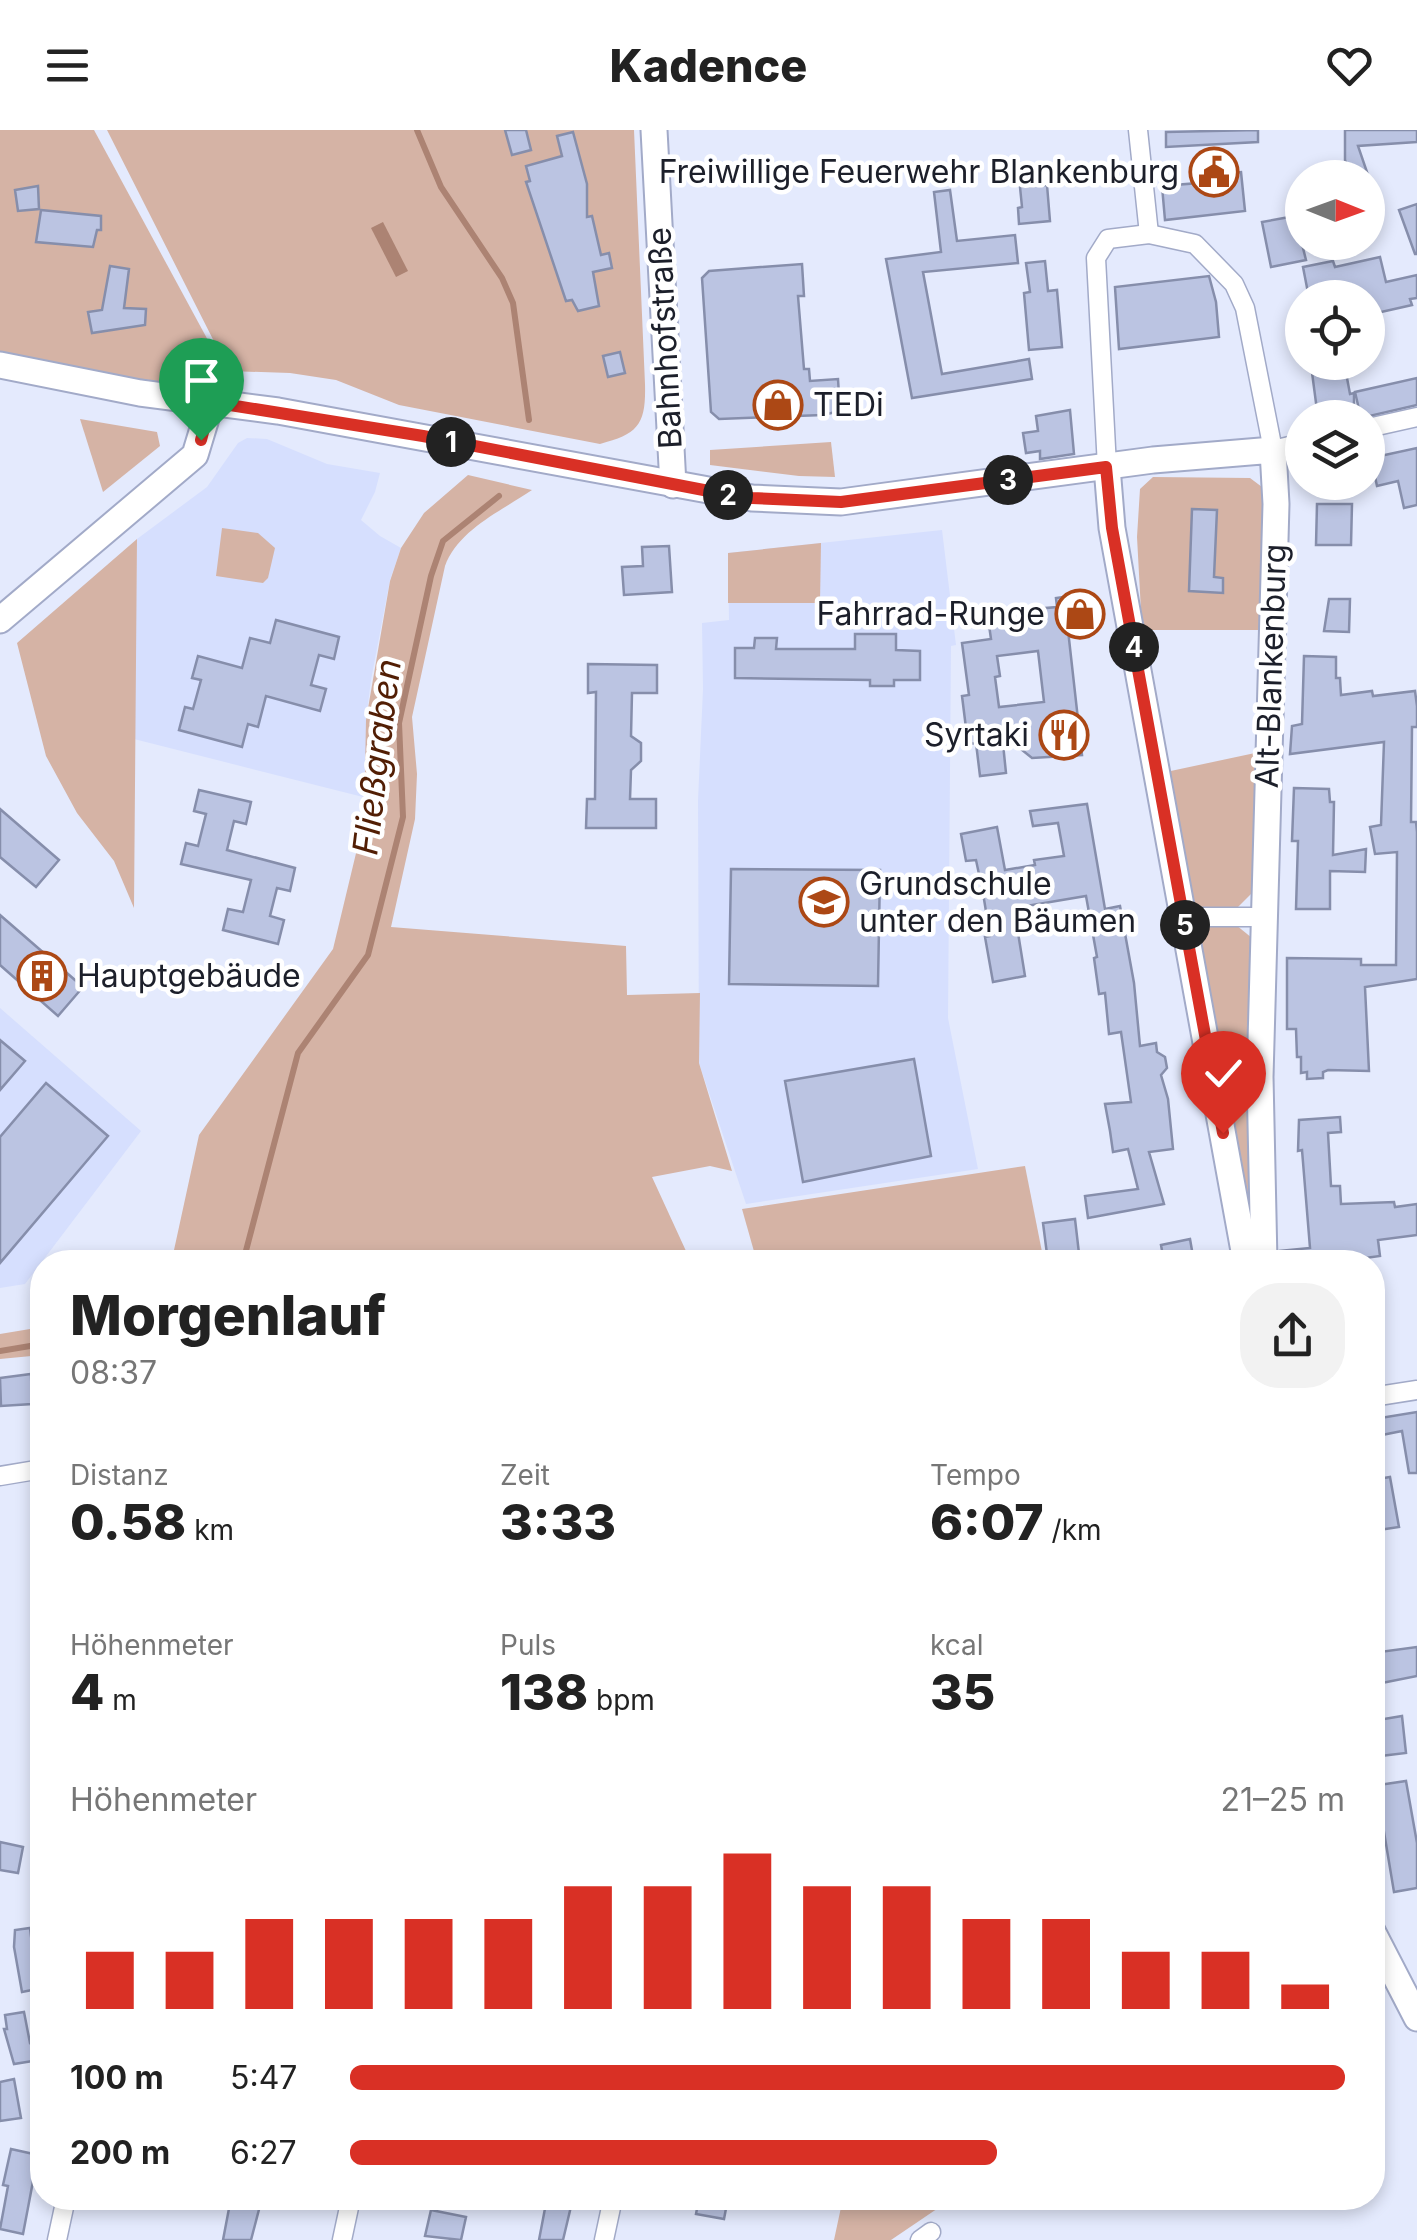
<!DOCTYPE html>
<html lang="de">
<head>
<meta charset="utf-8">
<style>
	body { margin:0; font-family:Inter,sans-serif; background:#f2f2f2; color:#222; height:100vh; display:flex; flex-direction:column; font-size:38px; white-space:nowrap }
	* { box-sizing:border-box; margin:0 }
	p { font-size:32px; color:#767676 }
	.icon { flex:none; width:55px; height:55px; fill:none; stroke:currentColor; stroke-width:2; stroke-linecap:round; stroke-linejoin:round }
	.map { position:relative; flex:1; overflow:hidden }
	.sheet { position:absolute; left:30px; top:1120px; width:1355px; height:960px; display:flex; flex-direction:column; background:#fff; border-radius:40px; box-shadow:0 5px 15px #0003 }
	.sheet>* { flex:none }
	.needle { width:65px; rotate:91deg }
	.buttons { position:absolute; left:1285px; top:30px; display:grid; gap:20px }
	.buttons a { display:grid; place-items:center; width:100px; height:100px; border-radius:50%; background:#fff; box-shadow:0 5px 15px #0003; font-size:50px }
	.pin { position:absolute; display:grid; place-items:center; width:85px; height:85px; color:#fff; margin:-102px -42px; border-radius:50% 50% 50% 0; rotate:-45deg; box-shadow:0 0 10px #0007 }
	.pin .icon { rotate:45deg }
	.km { position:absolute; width:50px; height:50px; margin:-25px; border-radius:50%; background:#222; color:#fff; font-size:28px; line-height:50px; text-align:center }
	.round { display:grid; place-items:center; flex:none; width:105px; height:105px; border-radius:40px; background:#f2f2f2 }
	.headline { display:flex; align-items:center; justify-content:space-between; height:170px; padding:0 40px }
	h1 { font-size:55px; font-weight:800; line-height:75px }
	.metrics { display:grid; grid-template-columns:repeat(3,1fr); gap:15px; height:170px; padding:10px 40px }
	.metrics div { display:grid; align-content:center }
	.metrics b { font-size:50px; font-weight:800 }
	.metrics small { font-size:28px; font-weight:400 }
	.metrics p { font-size:28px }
	.chart { height:280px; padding:20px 40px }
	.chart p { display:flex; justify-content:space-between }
	.chart svg { width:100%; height:180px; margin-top:10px; stroke:#d93025; stroke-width:6 }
	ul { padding:0 40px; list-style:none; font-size:32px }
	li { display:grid; grid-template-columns:160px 120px 1fr; align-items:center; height:75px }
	li i { height:25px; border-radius:12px; background:#d93025 }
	header { display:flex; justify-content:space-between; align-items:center; height:130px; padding:0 40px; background:#fff; font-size:45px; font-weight:800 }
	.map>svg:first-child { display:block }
</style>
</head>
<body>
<header><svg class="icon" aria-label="menu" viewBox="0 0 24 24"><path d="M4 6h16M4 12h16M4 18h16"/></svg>Kadence<svg class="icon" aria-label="heart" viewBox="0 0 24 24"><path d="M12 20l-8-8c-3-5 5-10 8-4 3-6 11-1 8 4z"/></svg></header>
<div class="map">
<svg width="1417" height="2110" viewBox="0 0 1417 2110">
	<rect width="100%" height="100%" fill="#e4eafd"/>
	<g fill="#d6dffe">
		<path d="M 247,308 L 267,309 L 327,334 L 380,343 L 375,362 L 361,390 L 380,406 L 401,418 L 390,450 L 371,550 L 366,590 L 367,668 L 134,609 L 137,409 L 207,357 L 238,313 Z"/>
		<path d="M 942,400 L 956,515 L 951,516 L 948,888 L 978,1039 L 746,1074 L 699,933 L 698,671 L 703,559 L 702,493 L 729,490 L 728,423 Z"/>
		<path d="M 0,878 L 141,1001 L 25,1154 L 0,1158 Z"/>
	</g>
	<g fill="#d5b3a5" fill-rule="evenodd">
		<path d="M 0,0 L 94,0 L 210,214 L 219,234 L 211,272 L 0,235 Z"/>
		<path d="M 107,0 L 634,0 L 645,254 C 646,294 639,304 600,314 L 399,275 L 336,250 L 290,243 L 229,241 Z"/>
		<path d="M 80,289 L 157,302 L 160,316 L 103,362 Z"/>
		<path d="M 831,312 L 835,347 L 799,346 L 710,335 L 710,320 Z"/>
		<path d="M 468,345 L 532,360 C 501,381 458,400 445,436 L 412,587 L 417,644 L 415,689 L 391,797 L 626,816 L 627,865 L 700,863 L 699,933 L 732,1041 L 710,1036 L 652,1047 L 686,1121 L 611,1132 L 177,1132 L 174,1120 L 199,1005 L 333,819 L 364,690 L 366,590 L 390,451 L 401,418 L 424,383 Z"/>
		<path d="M 1153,347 L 1250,348 L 1262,357 L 1263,500 L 1139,500 L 1141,481 L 1137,407 L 1140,359 ZM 1193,379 L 1216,380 L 1214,447 L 1223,448 L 1222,462 L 1189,461 Z"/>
		<path d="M 222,398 L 258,403 L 275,418 L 268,448 L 263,453 L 216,446 Z"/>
		<path d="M 137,409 L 134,778 L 114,731 L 77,683 L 46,626 L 17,513 Z"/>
		<path d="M 821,413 L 820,473 L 728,473 L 728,423 Z"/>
		<path d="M 1255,623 L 1254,761 L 1237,778 L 1204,778 L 1191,772 L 1166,642 Z"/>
		<path d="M 1212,795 L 1236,795 L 1252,808 L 1256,1112 L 1250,1113 L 1195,809 L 1204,797 Z"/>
		<path d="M 1025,1036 L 1044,1132 L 757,1132 L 742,1079 Z"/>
		<path d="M 42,1197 L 42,1225 L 0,1229 L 0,1204 Z"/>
		<path d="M 843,2068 L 953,2068 L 891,2110 L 834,2110 Z"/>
	</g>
	<path fill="#ac8373" d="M 383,92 L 408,141 L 396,147 L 371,98 Z"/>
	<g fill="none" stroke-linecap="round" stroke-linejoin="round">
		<g stroke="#ac8373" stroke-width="6">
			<path d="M 417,0 L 441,57 L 502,148 L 513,173 L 529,290"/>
			<path d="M 243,1132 L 298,923 L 368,825 L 403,687 L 399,593 L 431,446 L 443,411 L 499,366"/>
			<path d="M 0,1221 L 42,1214"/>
		</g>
	</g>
	<g fill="#bbc4e2" stroke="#868eab" stroke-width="2.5" fill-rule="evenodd">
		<path d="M 505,0 L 526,0 L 531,20 L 512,25 Z"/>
		<path d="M 1258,0 L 1258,12 L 1166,17 L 1166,2 Z"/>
		<path d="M 1345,0 L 1417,0 L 1417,12 L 1358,16 L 1369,48 L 1351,48 L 1345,30 Z"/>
		<path d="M 573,2 L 587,54 L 587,87 L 592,86 L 601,125 L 609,123 L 612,138 L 593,142 L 599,176 L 578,181 L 572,170 L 566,171 L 526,52 L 530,51 L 526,36 L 562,26 L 557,6 Z"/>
		<path d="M 1241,42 L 1245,81 L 1165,90 L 1162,56 L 1211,52 L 1210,45 Z"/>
		<path d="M 1047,55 L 1050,91 L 1019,94 L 1018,78 L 1022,77 L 1020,57 Z"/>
		<path d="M 38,56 L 39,79 L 18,81 L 15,60 Z"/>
		<path d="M 950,60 L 957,111 L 1015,105 L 1018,133 L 923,142 L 942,244 L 1029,229 L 1032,249 L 912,268 L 886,129 L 941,122 L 934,62 Z"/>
		<path d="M 1417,74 L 1417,124 L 1415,124 L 1399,80 Z"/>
		<path d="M 41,80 L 101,86 L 101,100 L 97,100 L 93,117 L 36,112 Z"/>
		<path d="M 1295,86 L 1306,130 L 1271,137 L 1262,92 Z"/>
		<path d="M 1380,127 L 1386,152 L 1417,145 L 1417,168 L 1410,169 L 1412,175 L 1368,185 L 1368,168 L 1309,168 L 1303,137 L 1333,131 L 1335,137 Z"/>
		<path d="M 1045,131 L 1048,161 L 1057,160 L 1062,217 L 1029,220 L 1024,163 L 1030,162 L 1026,133 Z"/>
		<path d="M 802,134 L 804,166 L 798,166 L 804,239 L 809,239 L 810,251 L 838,249 L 840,281 L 823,285 L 719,289 L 711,282 L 702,148 L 709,141 Z"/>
		<path d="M 110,136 L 129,139 L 124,178 L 146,179 L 145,195 L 92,203 L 88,182 L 102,180 Z"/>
		<path d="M 1209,146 L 1216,172 L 1219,207 L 1119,219 L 1115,157 Z"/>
		<path d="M 620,222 L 625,243 L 608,247 L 603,226 Z"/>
		<path d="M 1344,232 L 1350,264 L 1354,263 L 1354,288 L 1318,288 L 1311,235 Z"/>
		<path d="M 1417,248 L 1417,275 L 1361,288 L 1355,262 Z"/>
		<path d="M 1070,280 L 1074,324 L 1040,329 L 1040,321 L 1026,323 L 1023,303 L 1038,301 L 1036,286 Z"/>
		<path d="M 1417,318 L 1417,375 L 1404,378 L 1398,351 L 1377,356 L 1371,328 Z"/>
		<path d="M 1317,374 L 1352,374 L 1351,415 L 1316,415 Z"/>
		<path d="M 1192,379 L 1217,380 L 1214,447 L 1223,448 L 1223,463 L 1189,461 Z"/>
		<path d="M 669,416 L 672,462 L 624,465 L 622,437 L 643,436 L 642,417 Z"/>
		<path d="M 1085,464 L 1088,498 L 1068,500 L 1082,625 L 1032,628 L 1002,604 L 1006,643 L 980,646 L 976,613 L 968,614 L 962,566 L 969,565 L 962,513 L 991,509 L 989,495 L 1036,490 L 1034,479 L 1057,477 L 1056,468 ZM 1038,521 L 1044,572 L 999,577 L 995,547 L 1000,546 L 997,526 Z"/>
		<path d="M 1329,469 L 1350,469 L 1349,502 L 1324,501 Z"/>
		<path d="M 276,490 L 339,507 L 334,529 L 319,525 L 311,555 L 326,559 L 320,581 L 266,566 L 258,597 L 248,594 L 242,617 L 179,600 L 185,577 L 193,579 L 201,550 L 192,548 L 198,526 L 242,538 L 250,508 L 270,513 Z"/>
		<path d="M 855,504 L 896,504 L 896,520 L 920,521 L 920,550 L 894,550 L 894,556 L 870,556 L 870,550 L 735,548 L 735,518 L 754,518 L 755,508 L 777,508 L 776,519 L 855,519 Z"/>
		<path d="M 1304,526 L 1336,527 L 1336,548 L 1340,548 L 1341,565 L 1372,561 L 1373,566 L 1415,561 L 1417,576 L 1417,597 L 1412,597 L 1411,692 L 1416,692 L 1417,702 L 1417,849 L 1365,857 L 1369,941 L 1328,940 L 1323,942 L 1323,948 L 1307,949 L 1307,942 L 1301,943 L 1301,927 L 1297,927 L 1296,899 L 1287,899 L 1287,828 L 1361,829 L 1361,835 L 1396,835 L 1397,722 L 1375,724 L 1370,697 L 1381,695 L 1384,612 L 1290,624 L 1292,596 L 1302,594 Z"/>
		<path d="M 588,534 L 657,535 L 657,563 L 632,563 L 631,606 L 641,613 L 641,631 L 631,640 L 630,669 L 656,669 L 656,698 L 586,698 L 587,669 L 595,669 L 596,562 L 588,563 Z"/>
		<path d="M 1294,658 L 1329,659 L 1330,672 L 1334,672 L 1333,725 L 1366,719 L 1365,742 L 1330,741 L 1330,779 L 1296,779 L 1298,711 L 1292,711 Z"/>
		<path d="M 199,660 L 251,672 L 246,694 L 234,691 L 227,720 L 295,738 L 290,761 L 277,758 L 270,786 L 284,790 L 278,814 L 223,800 L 228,779 L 243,782 L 251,750 L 181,734 L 186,713 L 198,716 L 206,684 L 194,681 Z"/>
		<path d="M 1087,674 L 1105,779 L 1120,776 L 1134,853 L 1140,916 L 1156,913 L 1157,922 L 1165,927 L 1167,938 L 1161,945 L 1168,969 L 1173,1019 L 1149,1022 L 1164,1074 L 1088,1088 L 1085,1066 L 1138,1059 L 1128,1019 L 1113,1022 L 1110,1001 L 1105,974 L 1131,972 L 1121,902 L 1109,904 L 1105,863 L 1099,864 L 1094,828 L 1097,827 L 1086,766 L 1014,778 L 1025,846 L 993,852 L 985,807 L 990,806 L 983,763 L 976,730 L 966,731 L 961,704 L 997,697 L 1005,740 L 1035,735 L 1034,730 L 1064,726 L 1058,693 L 1033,696 L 1030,681 Z"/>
		<path d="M 0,679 L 59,730 L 36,757 L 0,727 Z"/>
		<path d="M 731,739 L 880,740 L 878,856 L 729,854 Z"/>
		<path d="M 0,785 L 83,857 L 58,886 L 0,835 Z"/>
		<path d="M 0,910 L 25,931 L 0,960 Z"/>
		<path d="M 914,929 L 931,1026 L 803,1052 L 785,951 Z"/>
		<path d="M 46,953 L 108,1006 L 0,1133 L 0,1007 Z"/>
		<path d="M 1340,987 L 1341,1002 L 1328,1003 L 1331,1056 L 1340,1056 L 1341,1074 L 1394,1072 L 1395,1077 L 1417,1074 L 1417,1105 L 1378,1110 L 1380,1126 L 1336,1132 L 1280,1132 L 1280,1121 L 1310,1118 L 1302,1020 L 1298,1021 L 1299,990 Z"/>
		<path d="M 1075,1089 L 1080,1132 L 1048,1132 L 1043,1093 Z"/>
		<path d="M 1190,1109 L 1194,1132 L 1164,1132 L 1161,1115 Z"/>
		<path d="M 31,1244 L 32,1274 L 1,1276 L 0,1248 Z"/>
		<path d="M 1417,1282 L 1417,1343 L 1409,1343 L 1402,1301 L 1377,1306 L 1374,1289 Z"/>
		<path d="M 1390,1347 L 1399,1397 L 1372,1401 L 1372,1350 Z"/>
		<path d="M 1417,1517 L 1417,1546 L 1372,1555 L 1372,1523 Z"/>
		<path d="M 1402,1586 L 1406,1623 L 1372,1627 L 1372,1591 Z"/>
		<path d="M 1406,1651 L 1417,1713 L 1417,1758 L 1394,1762 L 1382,1690 L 1377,1691 L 1372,1656 Z"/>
		<path d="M 0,1712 L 23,1717 L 18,1743 L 0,1740 Z"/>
		<path d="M 30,1798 L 34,1830 L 38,1829 L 39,1837 L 42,1837 L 42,1858 L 22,1862 L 14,1817 L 15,1800 Z"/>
		<path d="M 24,1882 L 30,1913 L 36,1912 L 39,1930 L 14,1934 L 4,1899 L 7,1899 L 5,1885 Z"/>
		<path d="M 14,1949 L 21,1988 L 0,1991 L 0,1952 Z"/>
		<path d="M 11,2019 L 38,2025 L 23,2104 L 0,2099 L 8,2056 L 3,2055 Z"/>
		<path d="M 231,2068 L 262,2068 L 251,2110 L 223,2110 Z"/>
		<path d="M 547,2068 L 573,2068 L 563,2110 L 539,2110 Z"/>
		<path d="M 699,2068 L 728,2068 L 724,2089 L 696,2084 Z"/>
		<path d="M 431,2080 L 466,2087 L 461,2110 L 425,2106 Z"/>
	</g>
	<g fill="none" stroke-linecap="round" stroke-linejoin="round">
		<g stroke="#a2aac8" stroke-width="21">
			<g id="street">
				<path d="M 1138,0 L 1149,104"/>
				<path d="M 1368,298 L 1417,287"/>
				<path d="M 1107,337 L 1096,128 L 1108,109 L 1149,104 L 1195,114 L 1234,154 L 1245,178 L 1273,320 L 1302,313"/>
				<path d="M 1183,787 L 1264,787"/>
				<path d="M 1372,1267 L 1417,1260"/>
				<path d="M 0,1346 L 42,1339"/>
				<path d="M 57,2110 L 66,2068"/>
				<path d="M 342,2110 L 351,2068"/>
				<path d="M 604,2110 L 613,2068"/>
				<path d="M 920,2110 L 931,2102"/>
			</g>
		</g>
		<g stroke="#a2aac8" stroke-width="29">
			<g id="secondary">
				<path d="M 654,0 L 673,355"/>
				<path d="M 0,235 L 140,263 L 278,281 L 752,368 L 841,372 L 1153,330 L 1273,320 L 1276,374 L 1260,947 L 1264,1132"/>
				<path d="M 1107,337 L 1112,398 L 1246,1132"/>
				<path d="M 0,490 L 195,325 L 211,272"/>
				<path d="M 1372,1801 L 1417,1888"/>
			</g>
		</g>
		<use href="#street" stroke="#fff" stroke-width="18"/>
		<use href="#secondary" stroke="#fff" stroke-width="25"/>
	</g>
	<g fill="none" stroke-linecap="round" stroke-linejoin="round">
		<g stroke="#fff" stroke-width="20">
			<path id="route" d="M 201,310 L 211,272 L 423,306 L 714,362 L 752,368 L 841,372 L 1106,337 L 1112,398 L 1223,1003"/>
		</g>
		<use href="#route" stroke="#d93025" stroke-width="12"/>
	</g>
	<defs>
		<g id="civic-ring" transform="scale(2.5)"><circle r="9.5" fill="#fff" stroke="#ac4815" stroke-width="1.5"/><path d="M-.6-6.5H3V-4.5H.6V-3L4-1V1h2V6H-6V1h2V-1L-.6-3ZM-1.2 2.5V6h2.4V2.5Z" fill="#ac4815"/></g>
		<g id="shop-ring" transform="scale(2.5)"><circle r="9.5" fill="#fff" stroke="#ac4815" stroke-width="1.5"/><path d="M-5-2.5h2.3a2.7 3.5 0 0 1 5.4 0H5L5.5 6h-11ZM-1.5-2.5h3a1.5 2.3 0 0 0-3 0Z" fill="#ac4815"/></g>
		<g id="restaurant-ring" transform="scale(2.5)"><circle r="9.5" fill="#fff" stroke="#ac4815" stroke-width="1.5"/><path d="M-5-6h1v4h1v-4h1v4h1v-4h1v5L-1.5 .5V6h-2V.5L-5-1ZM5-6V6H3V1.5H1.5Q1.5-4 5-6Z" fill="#ac4815"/></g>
		<g id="school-ring" transform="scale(2.5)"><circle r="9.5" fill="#fff" stroke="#ac4815" stroke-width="1.5"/><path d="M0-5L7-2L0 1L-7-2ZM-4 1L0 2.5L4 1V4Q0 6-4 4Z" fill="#ac4815"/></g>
		<g id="building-ring" transform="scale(2.5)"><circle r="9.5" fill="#fff" stroke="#ac4815" stroke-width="1.5"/><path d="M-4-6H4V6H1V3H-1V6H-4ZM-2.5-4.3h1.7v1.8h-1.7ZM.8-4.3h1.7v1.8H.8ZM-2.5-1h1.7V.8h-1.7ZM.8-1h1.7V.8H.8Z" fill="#ac4815"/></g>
	</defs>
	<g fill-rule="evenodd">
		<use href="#civic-ring" x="1214" y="42"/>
		<use href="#shop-ring" x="778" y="275"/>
		<use href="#shop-ring" x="1080" y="484"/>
		<use href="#restaurant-ring" x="1064" y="605"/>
		<use href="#school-ring" x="824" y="772"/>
		<use href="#building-ring" x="42" y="846"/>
	</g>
	<g text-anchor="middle" stroke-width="9" stroke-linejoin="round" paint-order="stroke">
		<g font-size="32" fill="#1c1f2a" stroke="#fff" text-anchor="end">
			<text x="1179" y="53">Freiwillige Feuerwehr Blankenburg</text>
			<text x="813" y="286" text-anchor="start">TEDi</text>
			<text x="1045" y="495">Fahrrad-Runge</text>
			<text x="1029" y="616">Syrtaki</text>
			<text x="859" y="765" text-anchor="start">Grundschule<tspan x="859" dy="37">unter den Bäumen</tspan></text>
			<text x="77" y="857" text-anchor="start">Hauptgebäude</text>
		</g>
		<g font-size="32" fill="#1c1f2a" stroke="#fff">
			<text transform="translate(665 208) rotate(-93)" y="11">Bahnhofstraße</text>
			<text transform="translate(1271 536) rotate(-88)" y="11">Alt-Blankenburg</text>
		</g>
		<g font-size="35" font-style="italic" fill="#521e04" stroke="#fff">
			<text transform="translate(377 627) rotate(-83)" y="12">Fließgraben</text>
		</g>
	</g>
</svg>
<div class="buttons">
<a><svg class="needle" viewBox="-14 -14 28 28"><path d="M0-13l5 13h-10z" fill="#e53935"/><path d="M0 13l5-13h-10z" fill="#767676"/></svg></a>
<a><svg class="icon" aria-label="locate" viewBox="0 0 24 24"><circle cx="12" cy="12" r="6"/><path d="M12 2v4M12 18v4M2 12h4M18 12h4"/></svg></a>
<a><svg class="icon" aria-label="layers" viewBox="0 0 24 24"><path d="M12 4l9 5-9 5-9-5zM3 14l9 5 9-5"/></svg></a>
</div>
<div class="pin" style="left:201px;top:310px;background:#1e9e55"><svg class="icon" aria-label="arrive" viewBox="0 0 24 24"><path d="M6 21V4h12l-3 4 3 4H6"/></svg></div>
<div class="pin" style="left:1223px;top:1003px;background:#d93025"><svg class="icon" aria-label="check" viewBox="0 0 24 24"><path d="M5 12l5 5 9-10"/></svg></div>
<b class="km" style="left:451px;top:312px">1</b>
<b class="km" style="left:728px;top:365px">2</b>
<b class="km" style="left:1008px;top:350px">3</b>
<b class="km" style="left:1134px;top:517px">4</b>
<b class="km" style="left:1185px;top:795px">5</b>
<section class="sheet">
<div class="headline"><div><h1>Morgenlauf</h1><p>08:37</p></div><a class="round"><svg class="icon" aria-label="share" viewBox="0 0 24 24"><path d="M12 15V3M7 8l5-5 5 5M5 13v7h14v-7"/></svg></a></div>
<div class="metrics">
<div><p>Distanz</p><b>0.58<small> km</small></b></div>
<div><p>Zeit</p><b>3:33</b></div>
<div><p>Tempo</p><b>6:07<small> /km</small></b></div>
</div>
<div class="metrics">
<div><p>Höhenmeter</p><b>4<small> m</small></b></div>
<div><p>Puls</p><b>138<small> bpm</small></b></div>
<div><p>kcal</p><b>35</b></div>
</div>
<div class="chart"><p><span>Höhenmeter</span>21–25 m</p>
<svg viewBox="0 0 160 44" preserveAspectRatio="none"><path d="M5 44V30M15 44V30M25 44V22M35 44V22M45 44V22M55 44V22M65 44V14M75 44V14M85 44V6M95 44V14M105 44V14M115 44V22M125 44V22M135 44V30M145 44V30M155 44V38"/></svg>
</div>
<ul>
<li><b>100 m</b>5:47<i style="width:100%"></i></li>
<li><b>200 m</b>6:27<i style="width:65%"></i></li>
</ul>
</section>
</div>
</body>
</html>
